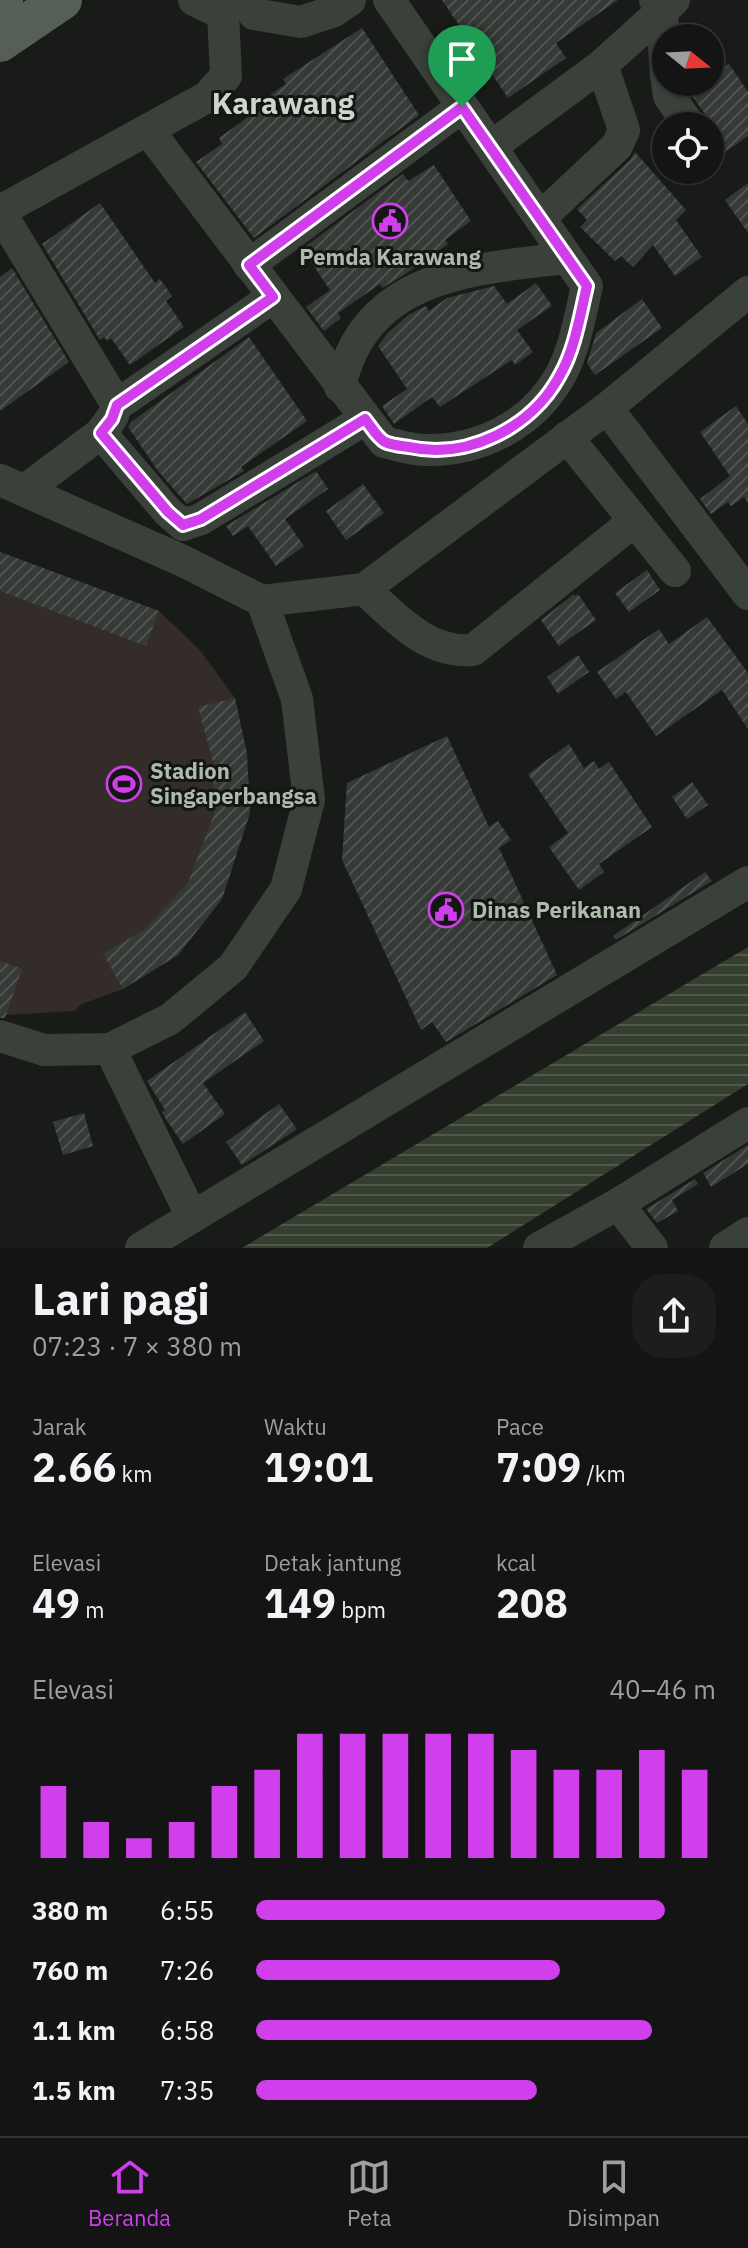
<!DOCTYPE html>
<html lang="id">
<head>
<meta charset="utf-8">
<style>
	body { margin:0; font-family:"IBM Plex Sans",sans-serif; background:#1c1d1c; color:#f1f3f6; height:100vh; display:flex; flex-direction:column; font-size:30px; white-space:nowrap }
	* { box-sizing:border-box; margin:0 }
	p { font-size:26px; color:#9d9ea0 }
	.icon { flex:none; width:44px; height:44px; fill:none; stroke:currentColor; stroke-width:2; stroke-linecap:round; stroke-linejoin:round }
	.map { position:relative; height:1248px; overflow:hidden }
	.details { display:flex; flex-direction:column; background:#131413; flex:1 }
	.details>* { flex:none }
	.needle { width:52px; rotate:108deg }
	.tools { position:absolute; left:652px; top:24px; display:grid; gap:16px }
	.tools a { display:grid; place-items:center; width:72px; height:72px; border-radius:50%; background:#131413; box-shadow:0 2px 6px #0004,0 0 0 2px #323333; font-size:40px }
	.pin { position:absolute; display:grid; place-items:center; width:68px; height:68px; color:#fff; margin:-82px -34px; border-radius:50% 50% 50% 0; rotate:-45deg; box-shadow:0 0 8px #0007 }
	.pin .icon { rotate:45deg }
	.round { display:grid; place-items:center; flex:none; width:84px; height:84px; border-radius:32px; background:#1c1d1c }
	.headline { display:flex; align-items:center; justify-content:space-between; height:136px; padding:0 32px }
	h1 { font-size:44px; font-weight:800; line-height:60px }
	.figures { display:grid; grid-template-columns:repeat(3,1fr); gap:12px; height:136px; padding:8px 32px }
	.figures div { display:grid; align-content:center }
	.figures b { font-size:40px; font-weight:800 }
	.figures small { font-size:22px; font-weight:400 }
	.figures p { font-size:22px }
	.chart { height:224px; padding:16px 32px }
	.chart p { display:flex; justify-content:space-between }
	.chart svg { width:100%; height:144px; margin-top:8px; stroke:#d13fed; stroke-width:6 }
	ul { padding:0 32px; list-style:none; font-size:26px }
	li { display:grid; grid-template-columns:128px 96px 1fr; align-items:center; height:60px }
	li i { height:20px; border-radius:10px; background:#d13fed }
	.dock { display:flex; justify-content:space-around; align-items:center; height:112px; border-top:2px solid #323333; background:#131413; font-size:22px; color:#9d9ea0 }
	.dock a { display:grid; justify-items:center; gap:4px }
	.dock .on { color:#d13fed }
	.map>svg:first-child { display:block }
</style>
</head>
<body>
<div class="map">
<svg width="748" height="1248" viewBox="0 0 748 1248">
	<defs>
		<pattern id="water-rules" width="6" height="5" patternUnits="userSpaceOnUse" patternTransform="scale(2)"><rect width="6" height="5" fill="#353f2f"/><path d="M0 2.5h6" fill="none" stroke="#50594a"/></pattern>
		<pattern id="building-hatch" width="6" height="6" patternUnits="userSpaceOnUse" patternTransform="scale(2)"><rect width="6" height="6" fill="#363a36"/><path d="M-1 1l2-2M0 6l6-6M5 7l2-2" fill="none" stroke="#505450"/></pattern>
	</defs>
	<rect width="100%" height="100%" fill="#191b19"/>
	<path fill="#332c29" d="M 0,552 L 159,611 L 199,649 L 235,698 L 247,754 L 250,813 L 222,899 L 178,955 L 123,989 L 82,1004 L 74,1011 L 6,1015 L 0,1013 Z"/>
	<path fill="url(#water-rules)" d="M 748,947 L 748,1084 L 487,1248 L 242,1248 Z"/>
	<g fill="url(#building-hatch)">
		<path d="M 442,0 L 618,0 L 556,43 L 566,58 L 508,98 Z"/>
		<path d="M 362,28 L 419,115 L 254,238 L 196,162 L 222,144 L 219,138 L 248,117 L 245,112 L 286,84 L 283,79 Z"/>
		<path d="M 729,64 L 748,92 L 748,136 L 725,152 L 710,131 L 706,115 L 689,92 L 703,82 L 710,82 L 710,77 Z"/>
		<path d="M 635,152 L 686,210 L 676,220 L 702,257 L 675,276 L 653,245 L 633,267 L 621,256 L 615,261 L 580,227 L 587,220 L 577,209 L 630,160 Z"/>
		<path d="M 434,165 L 471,221 L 445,240 L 448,244 L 404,275 L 382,288 L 380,284 L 338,313 L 341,318 L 324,331 L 306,307 L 330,290 L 302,249 L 403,174 L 408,181 Z"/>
		<path d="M 748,183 L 748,233 L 725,200 Z"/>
		<path d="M 100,203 L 155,283 L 160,279 L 172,296 L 166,301 L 184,327 L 130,365 L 111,338 L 107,341 L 104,337 L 100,340 L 42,244 Z"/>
		<path d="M 12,268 L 69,362 L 0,411 L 0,277 Z"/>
		<path d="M 536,283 L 552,306 L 517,330 L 533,352 L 515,365 L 512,360 L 440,407 L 432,397 L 394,424 L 382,406 L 407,389 L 378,346 L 387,334 L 408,315 L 426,306 L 429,311 L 447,298 L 494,286 L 507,304 Z"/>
		<path d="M 642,299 L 662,328 L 595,375 L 587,363 L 596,333 Z"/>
		<path d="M 249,337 L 307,421 L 241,467 L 244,471 L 187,504 L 158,471 L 128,427 L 131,422 Z"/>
		<path d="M 736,406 L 748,424 L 748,503 L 744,497 L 731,506 L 728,502 L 711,514 L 700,499 L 730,476 L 700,432 Z"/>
		<path d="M 316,471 L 328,489 L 285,519 L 304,546 L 276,566 L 248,526 L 233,536 L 226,526 Z"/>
		<path d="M 363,484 L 384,513 L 346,540 L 326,511 Z"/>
		<path d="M 0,552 L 159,611 L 146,646 L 0,591 Z"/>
		<path d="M 647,570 L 660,590 L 629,612 L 615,593 Z"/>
		<path d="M 574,594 L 575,596 L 578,594 L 596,620 L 559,646 L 541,620 Z"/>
		<path d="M 707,617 L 748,673 L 748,729 L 722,690 L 656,736 L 626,692 L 616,699 L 597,672 L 659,629 L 669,644 Z"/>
		<path d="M 578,655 L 589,672 L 558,694 L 547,677 Z"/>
		<path d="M 235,698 L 247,754 L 250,813 L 222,899 L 178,955 L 123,989 L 103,954 L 144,930 L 188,883 L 214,814 L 213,762 L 198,707 Z"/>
		<path d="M 447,736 L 489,827 L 498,821 L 511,840 L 499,848 L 557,975 L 446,1042 L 432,1022 L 421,1030 L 342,860 L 347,783 Z"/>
		<path d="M 569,744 L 584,768 L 594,761 L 599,769 L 609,762 L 652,827 L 599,864 L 604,872 L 579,890 L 549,847 L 568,833 L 528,774 Z"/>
		<path d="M 692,782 L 708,805 L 687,819 L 672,797 Z"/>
		<path d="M 705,872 L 712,881 L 616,940 L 613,936 Z"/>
		<path d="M 0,961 L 22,969 L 5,1018 L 0,1018 Z"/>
		<path d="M 245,1012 L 264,1041 L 203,1083 L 225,1114 L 183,1144 L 165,1118 L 162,1112 L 165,1110 L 147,1081 Z"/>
		<path d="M 279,1104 L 297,1129 L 242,1165 L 226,1142 Z"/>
		<path d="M 84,1113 L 93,1146 L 63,1155 L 53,1122 Z"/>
		<path d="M 748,1145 L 748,1164 L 711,1187 L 703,1173 Z"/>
		<path d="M 695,1179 L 698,1184 L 672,1200 L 678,1211 L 657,1223 L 646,1209 Z"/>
	</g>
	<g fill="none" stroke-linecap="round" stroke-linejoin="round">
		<g stroke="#3a403a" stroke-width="32">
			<path d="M 194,0 L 223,14"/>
			<path d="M 243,0 L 254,14 L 301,22 L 334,11 L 350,0"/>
			<path d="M 655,0 L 662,10 L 666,76"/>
			<path d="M 667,82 L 669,96 L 690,126"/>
			<path d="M 148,130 L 384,442 C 397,445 412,450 426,450 C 481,451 533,424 560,376 C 575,349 580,315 587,286 L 389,0"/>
			<path d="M 491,147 L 602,65 L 674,0"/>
			<path d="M 0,211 L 207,97 L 226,76 L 223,14"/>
			<path d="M 0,212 L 117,405 L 273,297"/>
			<path d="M 540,218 L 617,146 L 624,130 L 602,65"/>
			<path d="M 249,265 L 462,107"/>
			<path d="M 340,387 C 365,274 472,269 567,258"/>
			<path d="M 607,408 L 748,594"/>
			<path d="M 101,433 L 168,512 L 183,525 L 201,519 L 365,419"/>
			<path d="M 567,437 L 675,571"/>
			<path d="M 0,480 L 183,561 L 262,601 L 297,699 L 309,800 L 286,889 L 233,967 L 170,1019 L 110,1049 L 44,1050 L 0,1036"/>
			<path d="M 25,490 L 101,433 L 113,416"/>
			<path d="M 364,589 C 395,617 427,654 473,650 L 633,522"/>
			<path d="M 262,601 L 364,589 L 607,408 L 748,292"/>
			<path d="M 110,1049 L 192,1217"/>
			<path d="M 618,1204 L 652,1248"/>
			<path d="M 141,1248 L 748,882"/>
			<path d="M 539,1248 L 618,1204 L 748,1123"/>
			<path d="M 725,1248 L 748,1233"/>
		</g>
		<g stroke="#565f56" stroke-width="40">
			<path d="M 0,2 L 3,0"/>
			<path d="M 0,42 L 62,0"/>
		</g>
	</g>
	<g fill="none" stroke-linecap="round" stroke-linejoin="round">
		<g stroke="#fff" stroke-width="16">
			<path id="route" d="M 462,107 L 587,286 C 580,315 575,349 560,375 C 532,428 467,460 409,447 C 402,446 391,445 385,442 C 377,438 370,425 365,419 L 201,519 L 183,525 L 168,512 L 101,433 L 112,419 L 117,405 L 273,297 L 249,265 Z"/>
		</g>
		<use href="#route" stroke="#d13fed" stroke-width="10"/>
	</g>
	<defs>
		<g id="civic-ring" transform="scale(1.8)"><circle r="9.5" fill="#141614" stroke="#d13fed" stroke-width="1.5"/><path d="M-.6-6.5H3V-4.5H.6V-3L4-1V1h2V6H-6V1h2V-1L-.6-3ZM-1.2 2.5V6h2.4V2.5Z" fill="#d13fed"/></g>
		<g id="stadium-ring" transform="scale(1.8)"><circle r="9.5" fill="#141614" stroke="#d13fed" stroke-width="1.5"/><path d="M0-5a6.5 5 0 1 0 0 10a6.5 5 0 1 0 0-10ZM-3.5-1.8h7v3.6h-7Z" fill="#d13fed"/></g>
	</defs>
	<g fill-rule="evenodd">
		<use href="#civic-ring" x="390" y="221"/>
		<use href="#stadium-ring" x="124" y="784"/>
		<use href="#civic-ring" x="446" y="910"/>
	</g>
	<g text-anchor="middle" stroke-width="6" stroke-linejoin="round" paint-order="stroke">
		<g font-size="22" font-weight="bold" fill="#adbaac" stroke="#141614" text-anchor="start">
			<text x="390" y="265" text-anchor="middle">Pemda Karawang</text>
			<text x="150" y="779">Stadion<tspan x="150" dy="25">Singaperbangsa</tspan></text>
			<text x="472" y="918">Dinas Perikanan</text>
		</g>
		<g font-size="30" font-weight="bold" fill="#cdd6cc" stroke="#141614">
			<text x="283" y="114">Karawang</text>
		</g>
	</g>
</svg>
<div class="tools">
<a><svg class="needle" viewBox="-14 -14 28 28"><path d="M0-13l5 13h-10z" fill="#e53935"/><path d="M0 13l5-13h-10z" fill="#9d9ea0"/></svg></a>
<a><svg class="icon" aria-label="locate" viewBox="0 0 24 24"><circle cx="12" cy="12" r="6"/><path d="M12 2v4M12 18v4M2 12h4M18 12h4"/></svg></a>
</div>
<div class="pin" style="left:462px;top:107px;background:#1e9e55"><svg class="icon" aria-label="arrive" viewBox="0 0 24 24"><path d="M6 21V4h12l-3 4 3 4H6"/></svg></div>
</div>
<section class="details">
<div class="headline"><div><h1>Lari pagi</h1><p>07:23 · 7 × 380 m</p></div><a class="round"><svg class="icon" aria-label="share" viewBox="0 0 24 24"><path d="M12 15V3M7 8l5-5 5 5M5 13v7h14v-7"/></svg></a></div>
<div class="figures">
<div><p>Jarak</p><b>2.66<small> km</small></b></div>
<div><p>Waktu</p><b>19:01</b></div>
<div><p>Pace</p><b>7:09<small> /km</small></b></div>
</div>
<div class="figures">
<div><p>Elevasi</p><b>49<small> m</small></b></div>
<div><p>Detak jantung</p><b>149<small> bpm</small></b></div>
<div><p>kcal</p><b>208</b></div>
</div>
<div class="chart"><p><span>Elevasi</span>40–46 m</p>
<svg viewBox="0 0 160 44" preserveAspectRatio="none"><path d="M5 44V22M15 44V33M25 44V38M35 44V33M45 44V22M55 44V17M65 44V6M75 44V6M85 44V6M95 44V6M105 44V6M115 44V11M125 44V17M135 44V17M145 44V11M155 44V17"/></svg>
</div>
<ul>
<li><b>380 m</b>6:55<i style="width:89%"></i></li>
<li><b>760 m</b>7:26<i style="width:66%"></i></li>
<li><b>1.1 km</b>6:58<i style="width:86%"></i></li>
<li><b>1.5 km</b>7:35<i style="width:61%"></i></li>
</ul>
</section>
<nav class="dock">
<a class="on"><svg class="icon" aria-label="home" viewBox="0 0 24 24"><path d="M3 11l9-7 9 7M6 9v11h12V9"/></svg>Beranda</a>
<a><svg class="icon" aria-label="map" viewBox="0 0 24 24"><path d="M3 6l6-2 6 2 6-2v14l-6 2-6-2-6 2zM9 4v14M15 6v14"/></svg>Peta</a>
<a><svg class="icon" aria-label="saved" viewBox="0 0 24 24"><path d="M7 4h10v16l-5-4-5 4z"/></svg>Disimpan</a>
</nav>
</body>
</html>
